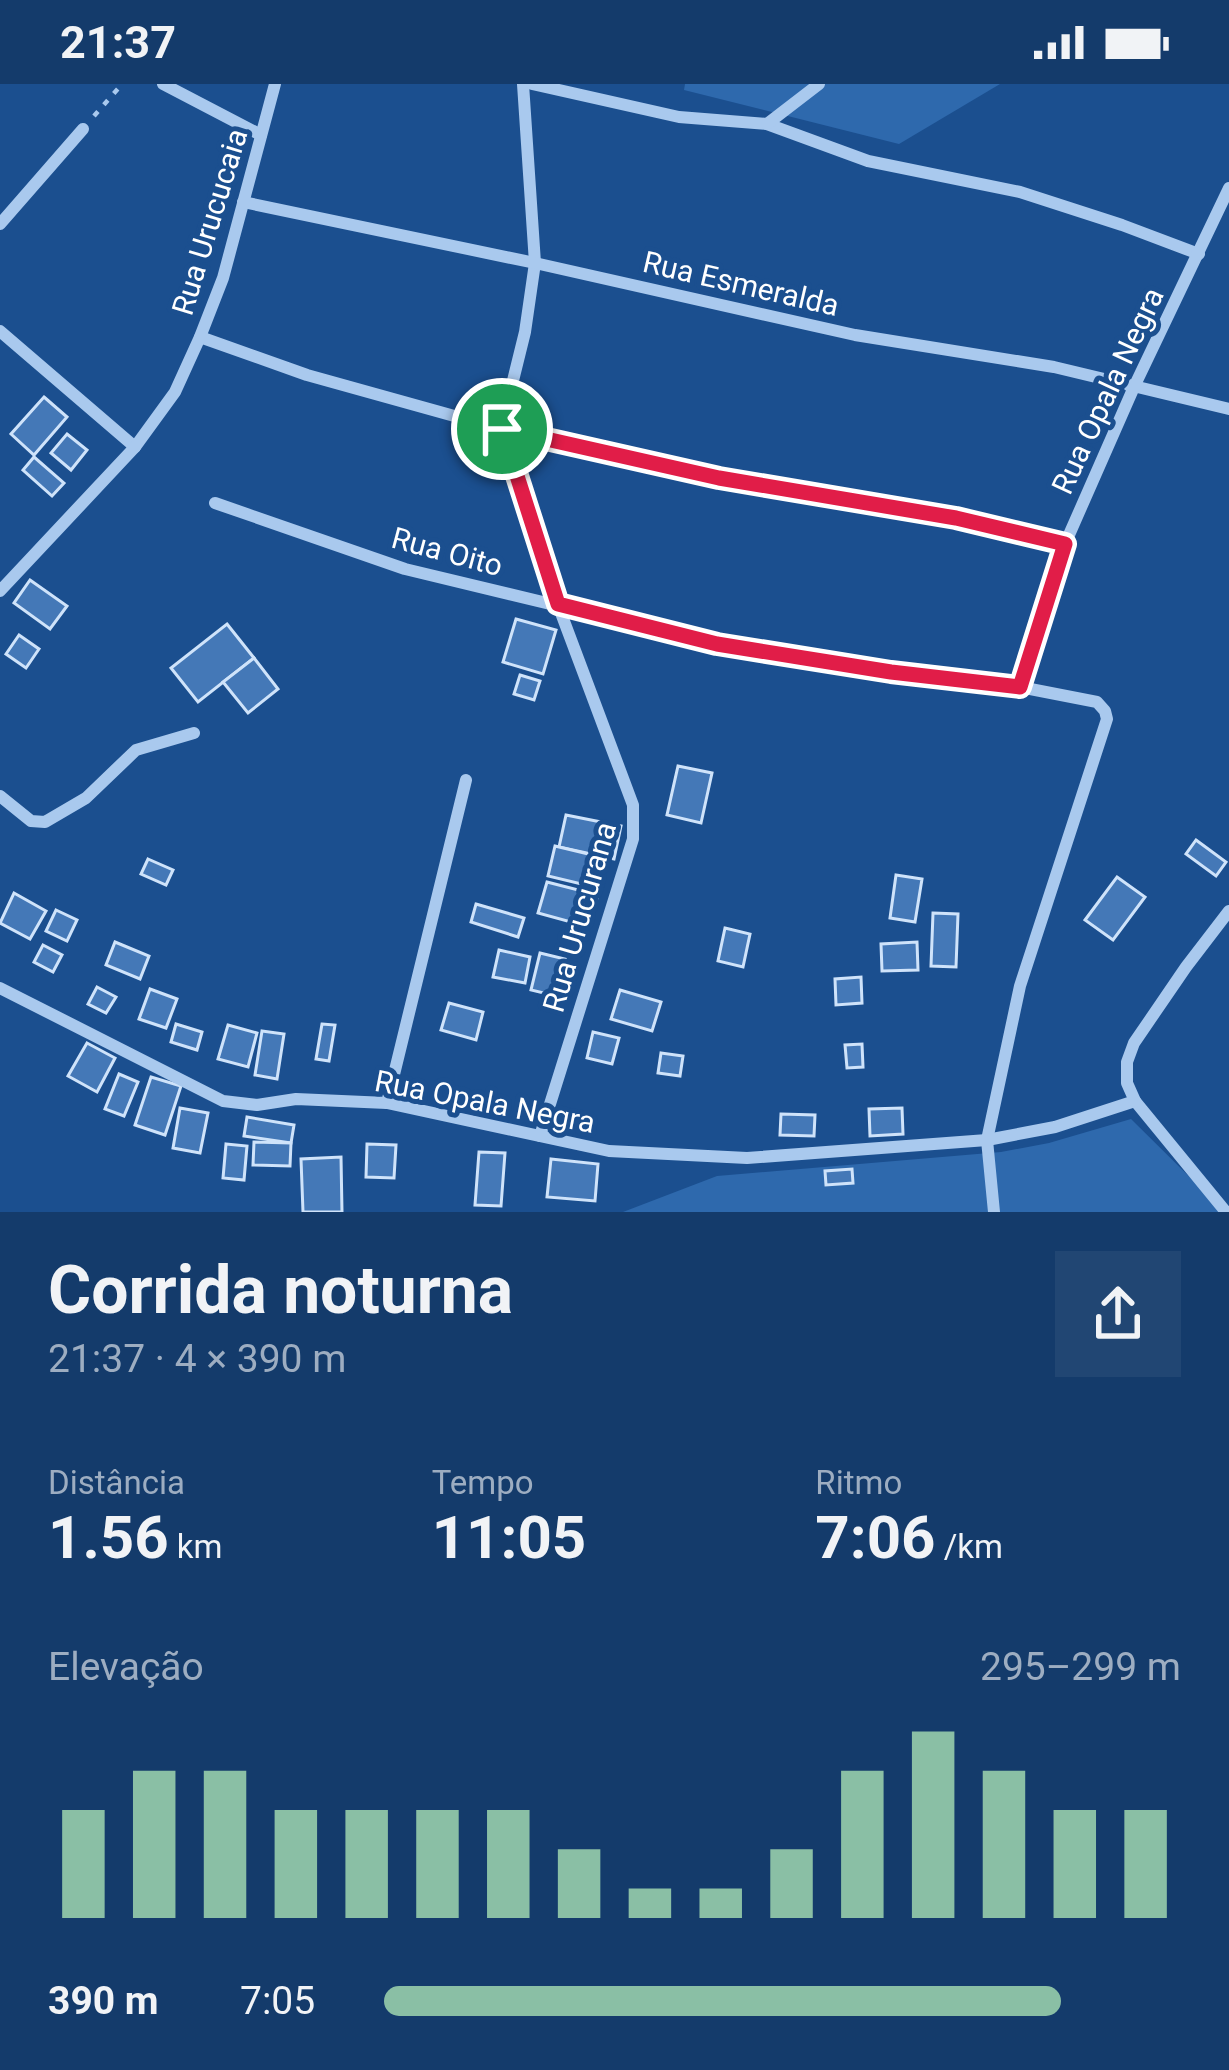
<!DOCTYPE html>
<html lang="pt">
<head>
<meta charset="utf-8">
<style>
	body { margin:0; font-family:Roboto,sans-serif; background:#214673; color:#f1f3f6; height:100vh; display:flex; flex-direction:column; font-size:45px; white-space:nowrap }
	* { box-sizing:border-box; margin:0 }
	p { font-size:39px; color:#9dadc1 }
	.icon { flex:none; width:66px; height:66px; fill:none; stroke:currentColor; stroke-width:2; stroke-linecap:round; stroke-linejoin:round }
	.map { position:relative; height:1128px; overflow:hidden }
	.sheet { display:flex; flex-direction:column; background:#143b6b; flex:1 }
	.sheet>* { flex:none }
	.pin { position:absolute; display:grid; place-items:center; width:102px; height:102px; color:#fff; margin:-51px; border:6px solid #fff; border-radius:50%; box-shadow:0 3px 12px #0007 }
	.round { display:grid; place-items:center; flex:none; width:126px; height:126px; border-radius:0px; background:#214673 }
	.summary { display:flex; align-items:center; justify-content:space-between; height:204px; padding:0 48px }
	h1 { font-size:66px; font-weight:700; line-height:90px }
	.metrics { display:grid; grid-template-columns:repeat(3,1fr); gap:18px; height:204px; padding:12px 48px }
	.metrics div { display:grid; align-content:center }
	.metrics b { font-size:60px; font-weight:700 }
	.metrics small { font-size:33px; font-weight:400 }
	.metrics p { font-size:33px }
	.chart { height:336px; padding:24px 48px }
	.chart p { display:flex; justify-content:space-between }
	.chart svg { width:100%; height:216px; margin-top:12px; stroke:#8abfa5; stroke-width:6 }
	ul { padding:0 48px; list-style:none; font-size:39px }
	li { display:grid; grid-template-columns:192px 144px 1fr; align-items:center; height:90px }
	li i { height:30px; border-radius:15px; background:#8abfa5 }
	.status { display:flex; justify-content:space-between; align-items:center; height:84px; padding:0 60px; background:#143b6b; direction:ltr }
	.status svg { height:33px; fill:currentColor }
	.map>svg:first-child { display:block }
</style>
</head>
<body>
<div class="status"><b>21:37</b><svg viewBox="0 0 49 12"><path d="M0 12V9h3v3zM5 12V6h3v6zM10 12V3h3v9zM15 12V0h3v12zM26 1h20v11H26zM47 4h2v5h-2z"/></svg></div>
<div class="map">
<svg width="1229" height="1128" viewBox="0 0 1229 1128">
	<rect width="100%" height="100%" fill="#1b4f8f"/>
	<g fill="#2e69ad">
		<path d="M 685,0 L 1000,0 L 899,60 L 684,6 Z"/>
		<path d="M 1131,1035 L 1225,1128 L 623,1128 L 717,1092 L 1001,1068 L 1049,1059 Z"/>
	</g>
	<g fill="#4478b7" stroke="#cfe3fa" stroke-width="3">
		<path d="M 44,313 L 67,333 L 34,371 L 11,350 Z"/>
		<path d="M 67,350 L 87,366 L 71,386 L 51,369 Z"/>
		<path d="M 34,373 L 64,399 L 52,412 L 23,386 Z"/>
		<path d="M 30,496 L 67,522 L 50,545 L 14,519 Z"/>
		<path d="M 516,535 L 556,546 L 543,590 L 503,578 Z"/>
		<path d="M 227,540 L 254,574 L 198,618 L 171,584 Z"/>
		<path d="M 19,551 L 39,565 L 26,584 L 6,570 Z"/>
		<path d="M 254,574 L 278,605 L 248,629 L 223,598 Z"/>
		<path d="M 520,591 L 540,597 L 534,616 L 514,610 Z"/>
		<path d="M 678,682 L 712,689 L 701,739 L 667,731 Z"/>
		<path d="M 566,731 L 621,742 L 614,775 L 559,763 Z"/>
		<path d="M 1196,756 L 1226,778 L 1216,792 L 1186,770 Z"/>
		<path d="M 555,762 L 605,774 L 598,804 L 548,792 Z"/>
		<path d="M 148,775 L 173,786 L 166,801 L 141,790 Z"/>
		<path d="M 896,791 L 922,795 L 915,838 L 890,834 Z"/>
		<path d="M 1117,793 L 1145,813 L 1113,856 L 1085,836 Z"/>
		<path d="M 547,798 L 598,811 L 589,843 L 538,829 Z"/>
		<path d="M 14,809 L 46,827 L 30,855 L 0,839 Z"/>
		<path d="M 476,820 L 524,834 L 518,853 L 471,838 Z"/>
		<path d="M 56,826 L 77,836 L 67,857 L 46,847 Z"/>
		<path d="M 933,829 L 958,830 L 956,883 L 931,882 Z"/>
		<path d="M 725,844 L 750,850 L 743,883 L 718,877 Z"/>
		<path d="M 115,858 L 149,872 L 140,895 L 106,881 Z"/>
		<path d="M 917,858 L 918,886 L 882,887 L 881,860 Z"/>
		<path d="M 43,861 L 62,871 L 53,888 L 34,878 Z"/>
		<path d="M 499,866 L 530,873 L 525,899 L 493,893 Z"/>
		<path d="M 540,869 L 565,875 L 556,912 L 531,906 Z"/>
		<path d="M 861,893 L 862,919 L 836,921 L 835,895 Z"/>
		<path d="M 97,903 L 116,913 L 106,929 L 88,920 Z"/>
		<path d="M 150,905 L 177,915 L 166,944 L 139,935 Z"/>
		<path d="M 620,906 L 661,918 L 652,947 L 611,935 Z"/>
		<path d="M 449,919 L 483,928 L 476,956 L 441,946 Z"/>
		<path d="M 176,940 L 202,948 L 197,966 L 171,958 Z"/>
		<path d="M 322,940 L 335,941 L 329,977 L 316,975 Z"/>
		<path d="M 228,941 L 257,949 L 248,983 L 218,975 Z"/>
		<path d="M 262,947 L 284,950 L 277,995 L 255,991 Z"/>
		<path d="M 593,948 L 619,954 L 612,980 L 587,974 Z"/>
		<path d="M 87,959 L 115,974 L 97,1008 L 68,992 Z"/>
		<path d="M 862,960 L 863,983 L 847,984 L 845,961 Z"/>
		<path d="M 661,969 L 683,972 L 680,992 L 658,989 Z"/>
		<path d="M 119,990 L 138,998 L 124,1032 L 105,1025 Z"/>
		<path d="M 151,993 L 181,1002 L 165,1051 L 135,1041 Z"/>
		<path d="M 180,1024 L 208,1029 L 200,1069 L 173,1064 Z"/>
		<path d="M 902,1024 L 903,1050 L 870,1052 L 869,1025 Z"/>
		<path d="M 781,1030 L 815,1031 L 814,1052 L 780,1051 Z"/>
		<path d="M 247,1033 L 294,1041 L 291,1059 L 244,1052 Z"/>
		<path d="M 254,1058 L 291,1059 L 290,1082 L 253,1081 Z"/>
		<path d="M 226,1060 L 247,1062 L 244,1096 L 223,1094 Z"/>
		<path d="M 367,1060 L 396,1061 L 394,1094 L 366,1093 Z"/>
		<path d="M 479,1068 L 505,1069 L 501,1122 L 475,1121 Z"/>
		<path d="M 341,1073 L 342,1128 L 303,1128 L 301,1075 Z"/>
		<path d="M 551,1075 L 598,1080 L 595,1117 L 547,1113 Z"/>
		<path d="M 852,1085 L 853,1099 L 826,1101 L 825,1087 Z"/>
	</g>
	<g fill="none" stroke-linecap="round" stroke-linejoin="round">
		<path stroke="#a9c9ee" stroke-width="4.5" stroke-dasharray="6 9" stroke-linecap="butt" d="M 94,32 L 122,0"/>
		<g stroke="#a9c9ee" stroke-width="12">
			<path d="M 163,0 L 261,51"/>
			<path d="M 523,0 L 535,179 L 525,248 L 501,345 L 558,521 L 633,721 L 633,755 L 540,1052"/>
			<path d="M 532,0 L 679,33 L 767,40 L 868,77 L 1020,108 L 1122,141 L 1199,170"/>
			<path d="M 767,40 L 819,0"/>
			<path d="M 243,118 L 535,179 L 855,251 L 1054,283 L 1229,325"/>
			<path d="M 0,140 L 83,45"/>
			<path d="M 0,247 L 135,363"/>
			<path d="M 200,253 L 307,291 L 501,345 L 719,395 L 956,434 L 1065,460"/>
			<path d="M 215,419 L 405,485 L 717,560 L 891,588 L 1020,603 L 1097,618 L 1105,627 L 1107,635 L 1020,902 L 987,1056 L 994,1128"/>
			<path d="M 0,507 L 135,363 L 175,308 L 200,253 L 223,194 L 275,0"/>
			<path d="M 1020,603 L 1065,460 L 1134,303 L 1229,104"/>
			<path d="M 0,712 L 31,737 L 45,738 L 86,714 L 136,666 L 194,649"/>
			<path d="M 0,904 L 223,1017 L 257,1021 L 296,1015 L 387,1019 L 609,1067 L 747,1074 L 987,1056 L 1055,1043 L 1135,1017 L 1226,1128"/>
			<path d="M 1135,1017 L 1127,999 L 1127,978 L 1134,959 L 1186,883 L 1229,827"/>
			<path d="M 387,1019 L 466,696"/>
		</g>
	</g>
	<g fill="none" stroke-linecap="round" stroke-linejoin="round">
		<g stroke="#fff" stroke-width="24">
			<path id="route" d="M 502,345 L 719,394 L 956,434 L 1065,460 L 1020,603 L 891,588 L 717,560 L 558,520 Z"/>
		</g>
		<use href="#route" stroke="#e11d48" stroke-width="15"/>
	</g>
	<g text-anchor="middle" stroke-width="10" stroke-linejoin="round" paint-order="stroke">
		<g font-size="30" fill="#fff" stroke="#1b4f8f">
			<text transform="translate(210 138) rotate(-73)" y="10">Rua Urucucaia</text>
			<text transform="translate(741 200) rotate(13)" y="10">Rua Esmeralda</text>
			<text transform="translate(1108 307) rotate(-65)" y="10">Rua Opala Negra</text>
			<text transform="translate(447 468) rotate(15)" y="10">Rua Oito</text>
			<text transform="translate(580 833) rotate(-74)" y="10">Rua Urucurana</text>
			<text transform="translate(485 1018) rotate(11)" y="10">Rua Opala Negra</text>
		</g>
	</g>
</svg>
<div class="pin" style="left:502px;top:345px;background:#1e9e55"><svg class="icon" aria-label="arrive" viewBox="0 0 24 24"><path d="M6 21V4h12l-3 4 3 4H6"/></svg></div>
</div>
<section class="sheet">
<div class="summary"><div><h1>Corrida noturna</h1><p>21:37 · 4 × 390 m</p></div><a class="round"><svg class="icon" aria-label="share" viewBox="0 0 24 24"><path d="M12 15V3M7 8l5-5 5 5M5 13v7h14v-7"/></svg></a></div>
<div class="metrics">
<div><p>Distância</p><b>1.56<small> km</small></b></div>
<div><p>Tempo</p><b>11:05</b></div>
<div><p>Ritmo</p><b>7:06<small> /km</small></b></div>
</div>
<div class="chart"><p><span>Elevação</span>295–299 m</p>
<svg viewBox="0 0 160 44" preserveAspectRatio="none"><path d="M5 44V22M15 44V14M25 44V14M35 44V22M45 44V22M55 44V22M65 44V22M75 44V30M85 44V38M95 44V38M105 44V30M115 44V14M125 44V6M135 44V14M145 44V22M155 44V22"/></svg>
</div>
<ul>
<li><b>390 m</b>7:05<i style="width:85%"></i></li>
</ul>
</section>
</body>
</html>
